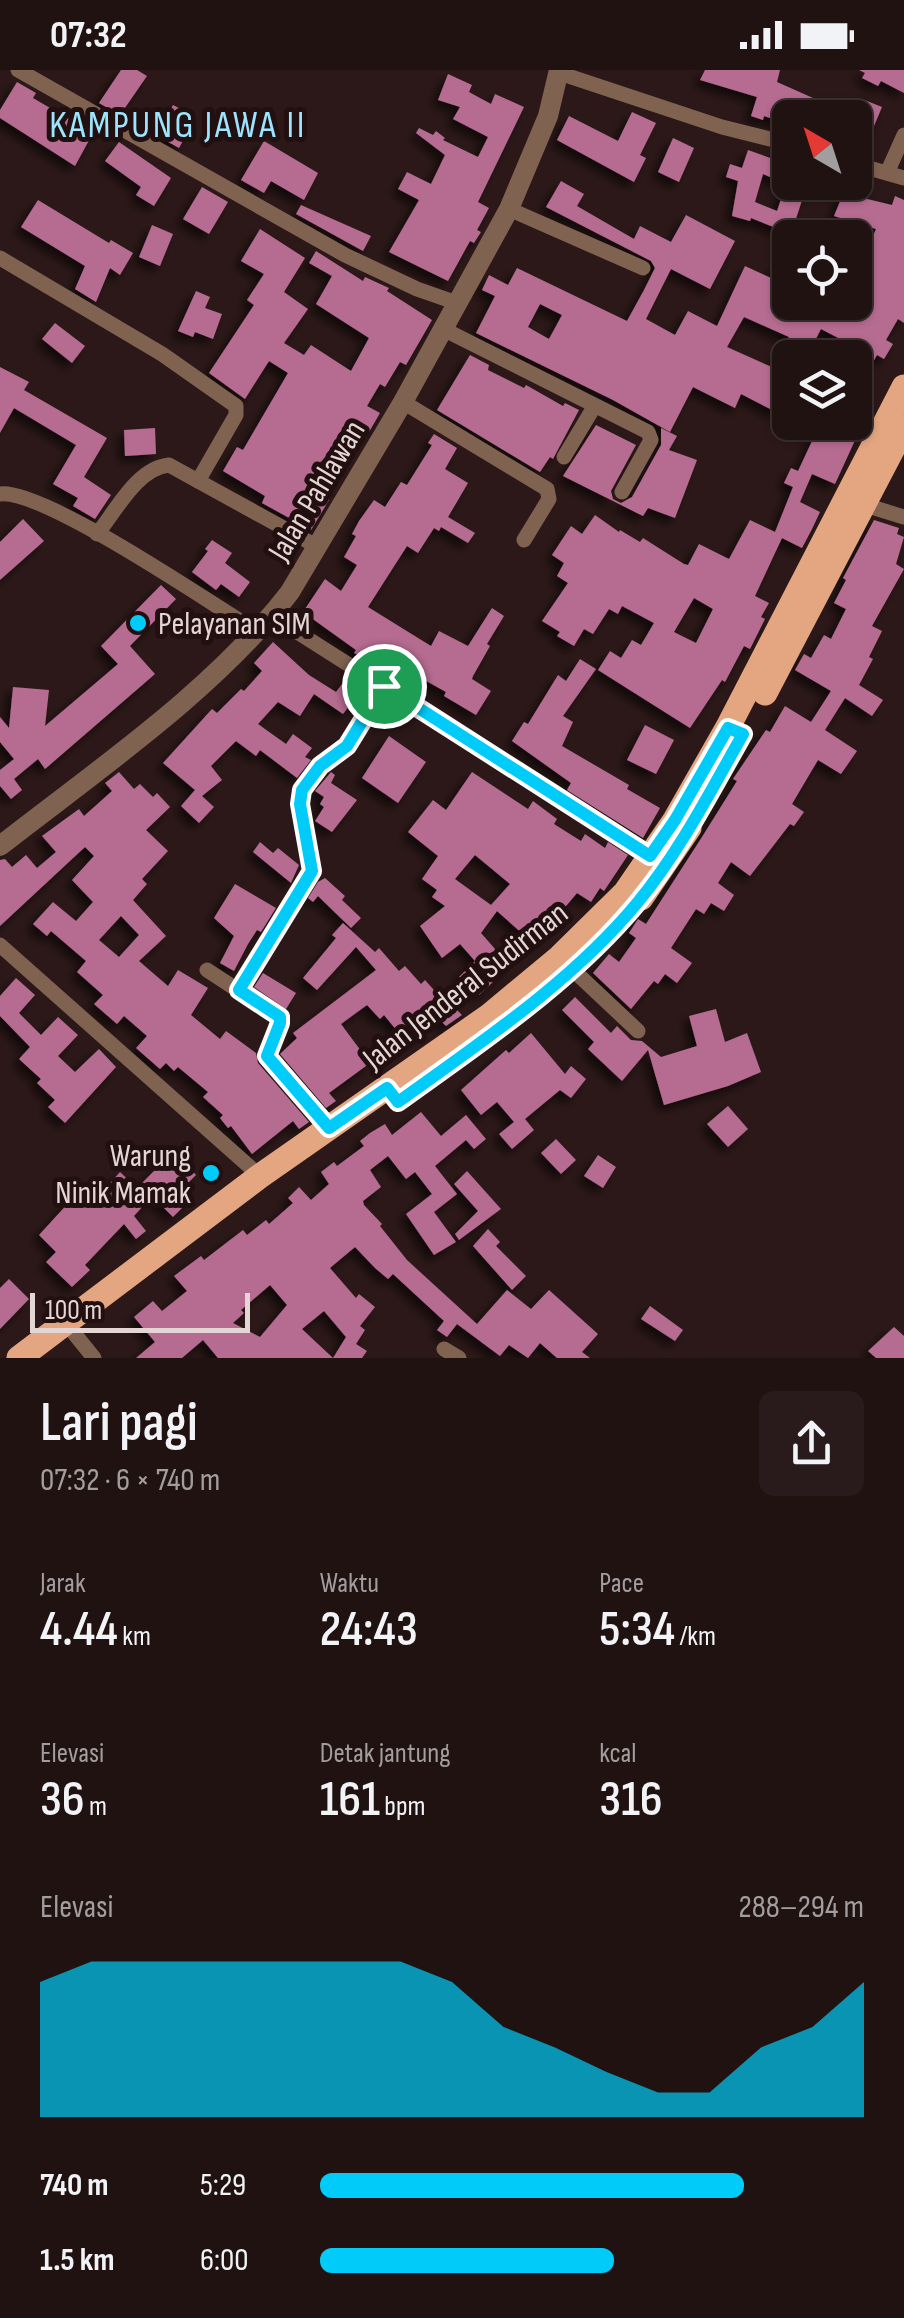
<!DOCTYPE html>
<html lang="id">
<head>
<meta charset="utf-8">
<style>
	body { margin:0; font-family:"Sofia Sans Condensed",sans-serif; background:#291b1b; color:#f1f3f6; height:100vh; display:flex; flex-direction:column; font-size:38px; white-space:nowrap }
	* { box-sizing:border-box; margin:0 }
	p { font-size:32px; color:#a29e9f }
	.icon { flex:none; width:55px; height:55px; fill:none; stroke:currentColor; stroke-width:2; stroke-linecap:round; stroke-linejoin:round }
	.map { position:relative; height:1288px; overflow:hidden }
	.details { display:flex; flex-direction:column; background:#211212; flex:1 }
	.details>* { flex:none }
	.needle { width:65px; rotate:321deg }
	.controls { position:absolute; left:772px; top:30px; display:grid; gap:20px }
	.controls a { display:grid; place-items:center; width:100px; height:100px; border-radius:15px; background:#211212; box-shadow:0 2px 8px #0004,0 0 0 2px #3e3232; font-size:50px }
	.scale { position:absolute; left:30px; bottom:25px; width:220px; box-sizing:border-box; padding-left:10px; border:5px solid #e4d6d5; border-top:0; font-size:28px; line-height:35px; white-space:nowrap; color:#e4d6d5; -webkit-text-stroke:8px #220f0f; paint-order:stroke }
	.pin { position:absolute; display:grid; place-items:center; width:85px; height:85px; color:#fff; margin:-42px; border:5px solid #fff; border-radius:50%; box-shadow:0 2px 10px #0007 }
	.round { display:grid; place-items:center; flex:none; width:105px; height:105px; border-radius:15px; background:#291b1b }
	.summary { display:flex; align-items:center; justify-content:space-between; height:170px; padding:0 40px }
	h1 { font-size:55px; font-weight:600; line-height:75px }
	.metrics { display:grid; grid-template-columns:repeat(3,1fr); gap:15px; height:170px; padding:10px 40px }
	.metrics div { display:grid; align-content:center }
	.metrics b { font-size:50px; font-weight:600 }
	.metrics small { font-size:28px; font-weight:400 }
	.metrics p { font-size:28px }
	.chart { height:280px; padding:20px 40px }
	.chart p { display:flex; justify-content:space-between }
	.chart svg { width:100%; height:180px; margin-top:10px; fill:#00cbf9; opacity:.7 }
	ul { padding:0 40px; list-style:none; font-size:32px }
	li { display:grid; grid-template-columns:160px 120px 1fr; align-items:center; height:75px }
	li i { height:25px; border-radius:12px; background:#00cbf9 }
	.status { display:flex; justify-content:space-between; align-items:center; height:70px; padding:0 50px; background:#211212; direction:ltr }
	.status svg { height:28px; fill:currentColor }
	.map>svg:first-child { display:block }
</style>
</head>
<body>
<div class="status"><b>07:32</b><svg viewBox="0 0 49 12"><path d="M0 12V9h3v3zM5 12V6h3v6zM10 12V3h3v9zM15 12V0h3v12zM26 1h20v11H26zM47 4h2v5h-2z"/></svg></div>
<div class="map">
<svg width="904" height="1288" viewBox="0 0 904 1288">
	<defs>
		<filter id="shadow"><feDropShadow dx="-6" dy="6" stdDeviation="5" flood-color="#0009"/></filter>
	</defs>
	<rect width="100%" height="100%" fill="#2c1818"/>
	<g fill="#b66c91" fill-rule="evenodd" filter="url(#shadow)">
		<path d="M 121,0 L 137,0 L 147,6 L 120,45 L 99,33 Z"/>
		<path d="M 705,0 L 780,0 L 777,12 L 813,28 L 809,40 L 834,33 L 838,48 L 790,48 L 790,55 L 764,46 L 763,50 L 751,46 L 757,27 L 700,10 Z"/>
		<path d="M 859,0 L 904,0 L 904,23 L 881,11 L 878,16 L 862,8 L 865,3 Z"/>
		<path d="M 448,4 L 472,15 L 469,22 L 491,34 L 495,24 L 524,37 L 478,132 L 489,138 L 477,160 L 481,162 L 474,173 L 470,171 L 448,211 L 389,182 L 419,130 L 398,119 L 407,102 L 431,114 L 445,85 L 416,63 L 419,58 L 433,65 L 436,61 L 445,68 L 443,70 L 478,87 L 488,67 L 453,49 L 460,37 L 438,30 Z"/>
		<path d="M 17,12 L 36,23 L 33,28 L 93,63 L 75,96 L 0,48 L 0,40 Z"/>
		<path d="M 862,29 L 882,37 L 869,68 L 855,62 L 855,46 Z"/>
		<path d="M 173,35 L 196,47 L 179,78 L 156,65 Z"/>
		<path d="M 632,42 L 656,53 L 640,85 L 646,88 L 634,112 L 557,70 L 569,46 L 618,71 Z"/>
		<path d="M 673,68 L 694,78 L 679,112 L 658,102 Z"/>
		<path d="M 264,71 L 318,103 L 304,130 L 271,111 L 264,123 L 241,110 Z"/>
		<path d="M 119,72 L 171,108 L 154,136 L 136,125 L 141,117 L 105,91 Z"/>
		<path d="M 748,80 L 790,95 L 790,112 L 808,112 L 791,164 L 751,148 L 750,151 L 732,146 L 738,111 L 726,107 L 730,94 L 742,98 ZM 763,104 L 786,114 L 777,141 L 755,132 Z"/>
		<path d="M 561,111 L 584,124 L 577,136 L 634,169 L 640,156 L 671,172 L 686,145 L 735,171 L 710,219 L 671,199 L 646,249 L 675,265 L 688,241 L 717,256 L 745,196 L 771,208 L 776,196 L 790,202 L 790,232 L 825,232 L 842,240 L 846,232 L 855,232 L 855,221 L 868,196 L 862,193 L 876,159 L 834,146 L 848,112 L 863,118 L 859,127 L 892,135 L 895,126 L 904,130 L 904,253 L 898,249 L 886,270 L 893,274 L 884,289 L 877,285 L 865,306 L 855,301 L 855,288 L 837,288 L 846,272 L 821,259 L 806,288 L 790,288 L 790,320 L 778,343 L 741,324 L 735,338 L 693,317 L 670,362 L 613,330 L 476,263 L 495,226 L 482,220 L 489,205 L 508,215 L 517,198 L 627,251 L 644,220 L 655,198 L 651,191 L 546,137 ZM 540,234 L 562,245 L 549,269 L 528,257 ZM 744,247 L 789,267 L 774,298 L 727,277 Z"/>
		<path d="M 202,117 L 228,132 L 209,164 L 183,149 Z"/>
		<path d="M 38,130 L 109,173 L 111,170 L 133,183 L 120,205 L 110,198 L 96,232 L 75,219 L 85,196 L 21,157 Z"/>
		<path d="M 301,135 L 371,166 L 363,181 L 296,144 Z"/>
		<path d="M 152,155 L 173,164 L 160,196 L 139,187 Z"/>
		<path d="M 260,159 L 305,188 L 284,222 L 308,239 L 284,273 L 304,285 L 311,275 L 351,301 L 369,268 L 316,234 L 332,206 L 309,193 L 316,181 L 363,211 L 365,207 L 389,218 L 387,221 L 432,250 L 406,295 L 400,292 L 385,317 L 380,314 L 367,336 L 380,343 L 369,362 L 352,353 L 326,394 L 321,391 L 306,417 L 329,430 L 311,460 L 262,433 L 265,426 L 223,401 L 237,377 L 243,380 L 288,303 L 269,291 L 245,329 L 209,303 L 254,235 L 247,230 L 264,204 L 241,191 Z"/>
		<path d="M 196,221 L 210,227 L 205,238 L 222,244 L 213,269 L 195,262 L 193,267 L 178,261 Z"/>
		<path d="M 55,253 L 85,276 L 72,293 L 42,269 Z"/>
		<path d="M 470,285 L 489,295 L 488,300 L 524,318 L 526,315 L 563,336 L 565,333 L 579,340 L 553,389 L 550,387 L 540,402 L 437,340 Z"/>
		<path d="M 0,297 L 29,312 L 24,320 L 107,368 L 84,407 L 111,425 L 95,449 L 73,436 L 78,428 L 53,414 L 76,375 L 14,338 L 0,363 Z"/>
		<path d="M 855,337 L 868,342 L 835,414 L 812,404 L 800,432 L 820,442 L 812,459 L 802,478 L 782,468 L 755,526 L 769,533 L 761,547 L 765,549 L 750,579 L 744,576 L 725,612 L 722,610 L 690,658 L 598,600 L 610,581 L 621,588 L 632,570 L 641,575 L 654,553 L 622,536 L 618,544 L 609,539 L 593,564 L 584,559 L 574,576 L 557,566 L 560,562 L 542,551 L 568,513 L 557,506 L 564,493 L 552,485 L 571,456 L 582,464 L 595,445 L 619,462 L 620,460 L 640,472 L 643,468 L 684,494 L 688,495 L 699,474 L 729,489 L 750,450 L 775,462 L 793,417 L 784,413 L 791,398 L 798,401 L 821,352 L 855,352 ZM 694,528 L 713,539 L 696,573 L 674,562 Z"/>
		<path d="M 596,355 L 636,375 L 611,421 L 613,429 L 621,433 L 632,427 L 661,375 L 661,358 L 677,366 L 669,380 L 697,390 L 675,448 L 648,438 L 643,446 L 563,406 Z"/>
		<path d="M 155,358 L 156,384 L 125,386 L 124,360 Z"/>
		<path d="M 434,364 L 457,378 L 445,399 L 468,413 L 448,447 L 475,463 L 468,473 L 441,457 L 439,461 L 434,458 L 418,483 L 407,476 L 368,537 L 431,576 L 439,561 L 468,576 L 492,538 L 504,546 L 487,574 L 490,576 L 473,606 L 472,609 L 491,621 L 476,645 L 444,626 L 446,622 L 419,607 L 398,598 L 395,603 L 354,583 L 356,580 L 303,542 L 325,509 L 341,521 L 357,495 L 344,487 L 356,466 L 352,464 L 359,451 L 374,430 L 385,437 L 401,412 L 407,415 L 432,375 L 428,373 Z"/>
		<path d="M 23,449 L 44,471 L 0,510 L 0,472 Z"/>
		<path d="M 874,450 L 899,458 L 897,464 L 904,467 L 896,494 L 904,499 L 872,556 L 882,561 L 869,587 L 873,589 L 859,615 L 883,630 L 872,646 L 845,628 L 825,660 L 857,681 L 841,704 L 818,690 L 792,734 L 804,742 L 794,756 L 790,754 L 750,806 L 731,792 L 718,813 L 734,825 L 724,841 L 711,833 L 704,844 L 696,839 L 671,878 L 692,893 L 677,913 L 665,904 L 658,914 L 654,911 L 631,939 L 593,903 L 609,884 L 619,892 L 636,868 L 629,863 L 638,849 L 646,854 L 702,767 L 737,711 L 733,709 L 766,660 L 770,662 L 785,636 L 811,652 L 831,621 L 795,600 L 804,584 L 811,588 L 824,565 L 831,569 L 846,539 L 834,533 L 846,510 L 843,508 Z"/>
		<path d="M 212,470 L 232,483 L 225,493 L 250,512 L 239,527 L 221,514 L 216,520 L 192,502 L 208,481 L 205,479 Z"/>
		<path d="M 161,515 L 176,529 L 130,576 L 155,604 L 45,699 L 38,689 L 14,709 L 22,720 L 11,729 L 0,716 L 0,700 L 14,689 L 0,672 L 0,647 L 9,658 L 13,617 L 49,620 L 45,656 L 118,594 L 101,576 Z"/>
		<path d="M 273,572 L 309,605 L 336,622 L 345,610 L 361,621 L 343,644 L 314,624 L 300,646 L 278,632 L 258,654 L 286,674 L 293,664 L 312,678 L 305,687 L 311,690 L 297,708 L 260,680 L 256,686 L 236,671 L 211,696 L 222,710 L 202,726 L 214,737 L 199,753 L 181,736 L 195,720 L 163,693 L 212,639 L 217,643 L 241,619 L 244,621 L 262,601 L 254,593 Z"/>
		<path d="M 580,589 L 596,599 L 563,646 L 573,652 L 562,676 L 629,715 L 627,719 L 660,738 L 643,768 L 567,720 L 571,713 L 512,671 L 524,652 L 528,654 L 558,605 L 566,611 Z"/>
		<path d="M 645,655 L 674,670 L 656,704 L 627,690 Z"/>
		<path d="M 389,666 L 426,692 L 398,733 L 362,708 Z"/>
		<path d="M 119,702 L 134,719 L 140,714 L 153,727 L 157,723 L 170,737 L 146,760 L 168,781 L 142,809 L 147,814 L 133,830 L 166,866 L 139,891 L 168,916 L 178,900 L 208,918 L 191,945 L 220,969 L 226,961 L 256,983 L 258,993 L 309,1052 L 299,1059 L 293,1051 L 252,1084 L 231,1056 L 228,1058 L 220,1048 L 223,1045 L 203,1027 L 208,1022 L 178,997 L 174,1001 L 166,993 L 160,999 L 136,978 L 147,966 L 124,946 L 117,954 L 94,934 L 103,925 L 77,902 L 86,891 L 51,861 L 47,866 L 33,854 L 53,832 L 76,851 L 93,832 L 72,810 L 94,786 L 85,777 L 0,856 L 0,790 L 5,789 L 12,797 L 26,785 L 37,798 L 56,782 L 42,766 L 79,739 L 84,746 L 112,721 L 105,713 ZM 121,846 L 139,865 L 119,887 L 99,870 Z"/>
		<path d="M 331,702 L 335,705 L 331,713 L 357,730 L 332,762 L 315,751 L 324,737 L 320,734 L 324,727 L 315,721 Z"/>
		<path d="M 472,702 L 528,739 L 533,731 L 557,749 L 554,754 L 581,771 L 585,764 L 605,778 L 608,772 L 628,785 L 604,821 L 600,818 L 591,832 L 577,823 L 534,874 L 497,841 L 481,863 L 510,896 L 479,925 L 459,907 L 475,891 L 460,874 L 442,888 L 420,856 L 445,836 L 432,827 L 437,820 L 422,809 L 438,786 L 408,762 L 433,730 L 446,740 ZM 475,785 L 510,814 L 491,835 L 455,809 Z"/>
		<path d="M 260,772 L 273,783 L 278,778 L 299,795 L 291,813 L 253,782 Z"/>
		<path d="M 325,808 L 345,826 L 342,830 L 361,848 L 351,858 L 318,826 L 313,832 L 308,828 L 318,812 Z"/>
		<path d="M 235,814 L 276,838 L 261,862 L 257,860 L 248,874 L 234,901 L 220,893 L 234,866 L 214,848 Z"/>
		<path d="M 343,853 L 375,882 L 379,878 L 399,901 L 405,896 L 421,914 L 425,910 L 450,938 L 452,935 L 462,945 L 446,956 L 435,945 L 407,973 L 384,945 L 380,949 L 367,935 L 341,954 L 370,993 L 329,1023 L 336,1031 L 326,1038 L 280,984 L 297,968 L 293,963 L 376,900 L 356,877 L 317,920 L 303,908 L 336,868 L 332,865 Z"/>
		<path d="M 263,903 L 296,923 L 286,939 L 254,917 Z"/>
		<path d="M 16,908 L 35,925 L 19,943 L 41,965 L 58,947 L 78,965 L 58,986 L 75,1002 L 99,979 L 116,997 L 65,1053 L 48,1037 L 55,1030 L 37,1013 L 41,1009 L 19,989 L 30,977 L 0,946 L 0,926 Z"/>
		<path d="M 575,927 L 611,963 L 617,956 L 631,970 L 642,971 L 661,987 L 697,976 L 689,946 L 716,939 L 725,972 L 747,963 L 761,1002 L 728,1016 L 664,1035 L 648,980 L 622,1011 L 588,979 L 594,972 L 562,940 Z"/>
		<path d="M 531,963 L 565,1004 L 571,996 L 586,1009 L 571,1028 L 560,1020 L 525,1049 L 534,1060 L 512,1079 L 499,1064 L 514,1052 L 497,1032 L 481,1045 L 461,1020 L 506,980 L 509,983 Z"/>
		<path d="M 728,1036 L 748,1059 L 728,1077 L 707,1054 Z"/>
		<path d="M 421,1042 L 441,1066 L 466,1045 L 486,1069 L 474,1079 L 466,1070 L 435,1096 L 457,1124 L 434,1142 L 456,1172 L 434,1185 L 406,1144 L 432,1124 L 415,1102 L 406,1109 L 388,1086 L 370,1100 L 381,1117 L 363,1131 L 364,1135 L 382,1154 L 380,1156 L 407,1190 L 477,1254 L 507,1220 L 531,1239 L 549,1220 L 598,1264 L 582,1282 L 590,1288 L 557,1288 L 540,1273 L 528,1288 L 509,1275 L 500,1286 L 457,1254 L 447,1267 L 437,1260 L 444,1251 L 393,1204 L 388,1209 L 375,1198 L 355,1177 L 330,1198 L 356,1228 L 359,1224 L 375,1237 L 360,1256 L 365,1260 L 356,1274 L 367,1281 L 362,1288 L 218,1288 L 203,1270 L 182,1288 L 136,1288 L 155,1272 L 134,1247 L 153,1231 L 162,1241 L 187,1221 L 174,1206 L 201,1186 L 204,1190 L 243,1160 L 247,1165 L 266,1150 L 269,1154 L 293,1133 L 288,1128 L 299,1117 L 311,1130 L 329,1114 L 321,1102 L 334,1092 L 337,1096 L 364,1076 L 360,1071 L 370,1063 L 385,1054 L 392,1065 ZM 270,1215 L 287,1235 L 260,1267 L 233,1253 L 244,1243 L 241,1240 ZM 324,1241 L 346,1267 L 333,1288 L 302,1259 Z"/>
		<path d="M 556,1069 L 576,1090 L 561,1104 L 541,1083 Z"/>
		<path d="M 174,1081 L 196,1105 L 180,1121 L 189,1131 L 173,1147 L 152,1126 L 134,1146 L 146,1161 L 136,1169 L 124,1154 L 85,1195 L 90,1200 L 72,1217 L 46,1192 L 56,1182 L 39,1165 L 83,1117 L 96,1129 L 120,1102 L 137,1118 Z"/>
		<path d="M 598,1085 L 616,1097 L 603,1118 L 584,1106 Z"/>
		<path d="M 467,1101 L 501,1139 L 459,1170 L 455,1164 L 478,1141 L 454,1114 Z"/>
		<path d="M 488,1159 L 500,1172 L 496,1176 L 526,1206 L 512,1220 L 473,1176 Z"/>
		<path d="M 9,1209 L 29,1229 L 0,1259 L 0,1218 Z"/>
		<path d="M 650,1236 L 683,1260 L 675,1271 L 641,1249 Z"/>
		<path d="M 894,1257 L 904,1266 L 904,1288 L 876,1288 L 868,1281 Z"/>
	</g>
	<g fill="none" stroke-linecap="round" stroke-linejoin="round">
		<g stroke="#806251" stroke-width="15">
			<path d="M 18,0 L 345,185 L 417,219 L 457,233"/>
			<path d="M 559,3 L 722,57 L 790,74"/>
			<path d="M 855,94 L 904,108"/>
			<path d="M 887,103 L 904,65"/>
			<path d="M 509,139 L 643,198"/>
			<path d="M 0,188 L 162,284 L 236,336 L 236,345 L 198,411"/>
			<path d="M 443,259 L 648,362 L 651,370 L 622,422"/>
			<path d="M 403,332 L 547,419 L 549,429 L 524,470"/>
			<path d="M 564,387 L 594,337"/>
			<path d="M 0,424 C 44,419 210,533 256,561"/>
			<path d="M 862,434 L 904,447"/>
			<path d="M 97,464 C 116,441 137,398 169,395 L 318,477"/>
			<path d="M 272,546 L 650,786"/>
			<path d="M 0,875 L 260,1106"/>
			<path d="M 571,898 L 638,961"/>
			<path d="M 207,900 L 279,947 L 280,953 L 267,986 L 329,1058"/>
			<path d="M 239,920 L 311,801 L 300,734 L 302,720 L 320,696 L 347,676 L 384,616"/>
			<path d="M 65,1252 L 94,1288"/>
			<path d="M 444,1279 L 459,1288"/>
		</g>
		<path stroke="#806251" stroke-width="20" d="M 0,776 C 97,700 215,620 290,522 L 403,332 L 509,139 L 548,46 L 559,0"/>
		<g stroke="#e3a681" stroke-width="25">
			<path d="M 765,623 L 904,357"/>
			<path d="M 641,828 L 689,758"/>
			<path d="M 19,1288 L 260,1106 L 489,946 L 560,887 L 625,823 L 675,750 L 728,657 L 904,317"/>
		</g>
	</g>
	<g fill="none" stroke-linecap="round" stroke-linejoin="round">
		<g stroke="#fff" stroke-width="20">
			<path id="route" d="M 384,616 L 650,786 L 675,750 L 728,658 L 743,664 C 710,722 680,781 638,832 C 572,912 481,972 398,1032 L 387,1018 L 329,1058 L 267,986 L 280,953 L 280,947 L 239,920 L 312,801 L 300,734 L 302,720 L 320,696 L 347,676 Z"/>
		</g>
		<use href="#route" stroke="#00cbf9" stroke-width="12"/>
	</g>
	<g fill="#00cbf9" stroke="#220f0f" stroke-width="4">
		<circle cx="138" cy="553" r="10"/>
		<circle cx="211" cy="1103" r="10"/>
	</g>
	<g text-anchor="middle" stroke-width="10" stroke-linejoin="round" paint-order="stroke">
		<g font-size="32" fill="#e4d6d5" stroke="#220f0f">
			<text transform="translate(316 420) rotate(-59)" y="11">Jalan Pahlawan</text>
			<text transform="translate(465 915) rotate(-38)" y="11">Jalan Jenderal Sudirman</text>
		</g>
		<g font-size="32" fill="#e4d6d5" stroke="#220f0f" text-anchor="start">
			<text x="158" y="564">Pelayanan SIM</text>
			<text x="191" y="1096" text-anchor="end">Warung<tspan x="191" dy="37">Ninik Mamak</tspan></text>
		</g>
		<g font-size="38" letter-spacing="2.5" fill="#9de5ff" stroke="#220f0f">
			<text x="178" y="67">KAMPUNG JAWA II</text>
		</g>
	</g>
</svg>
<div class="controls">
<a><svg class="needle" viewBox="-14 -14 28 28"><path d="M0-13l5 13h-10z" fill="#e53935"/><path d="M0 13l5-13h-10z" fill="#a29e9f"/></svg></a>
<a><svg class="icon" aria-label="locate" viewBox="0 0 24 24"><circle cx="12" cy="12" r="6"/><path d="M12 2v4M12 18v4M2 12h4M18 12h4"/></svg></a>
<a><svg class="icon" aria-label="layers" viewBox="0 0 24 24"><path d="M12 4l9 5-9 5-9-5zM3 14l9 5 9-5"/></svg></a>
</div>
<div class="scale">100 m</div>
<div class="pin" style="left:384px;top:616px;background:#1e9e55"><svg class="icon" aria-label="arrive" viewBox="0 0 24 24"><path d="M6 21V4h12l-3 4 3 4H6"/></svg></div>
</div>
<section class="details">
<div class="summary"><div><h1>Lari pagi</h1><p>07:32 · 6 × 740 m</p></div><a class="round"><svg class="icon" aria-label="share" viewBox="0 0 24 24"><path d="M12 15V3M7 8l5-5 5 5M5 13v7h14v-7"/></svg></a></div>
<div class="metrics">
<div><p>Jarak</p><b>4.44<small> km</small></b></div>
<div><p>Waktu</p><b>24:43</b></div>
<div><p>Pace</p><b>5:34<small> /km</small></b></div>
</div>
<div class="metrics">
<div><p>Elevasi</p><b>36<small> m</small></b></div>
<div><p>Detak jantung</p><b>161<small> bpm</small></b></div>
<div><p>kcal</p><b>316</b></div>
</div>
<div class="chart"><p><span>Elevasi</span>288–294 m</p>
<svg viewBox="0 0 160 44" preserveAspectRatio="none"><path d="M0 44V11L10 6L20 6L30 6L40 6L50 6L60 6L70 6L80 11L90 22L100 27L110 33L120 38L130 38L140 27L150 22L160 11V44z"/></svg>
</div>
<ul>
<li><b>740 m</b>5:29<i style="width:78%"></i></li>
<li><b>1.5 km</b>6:00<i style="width:54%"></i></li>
</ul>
</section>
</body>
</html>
